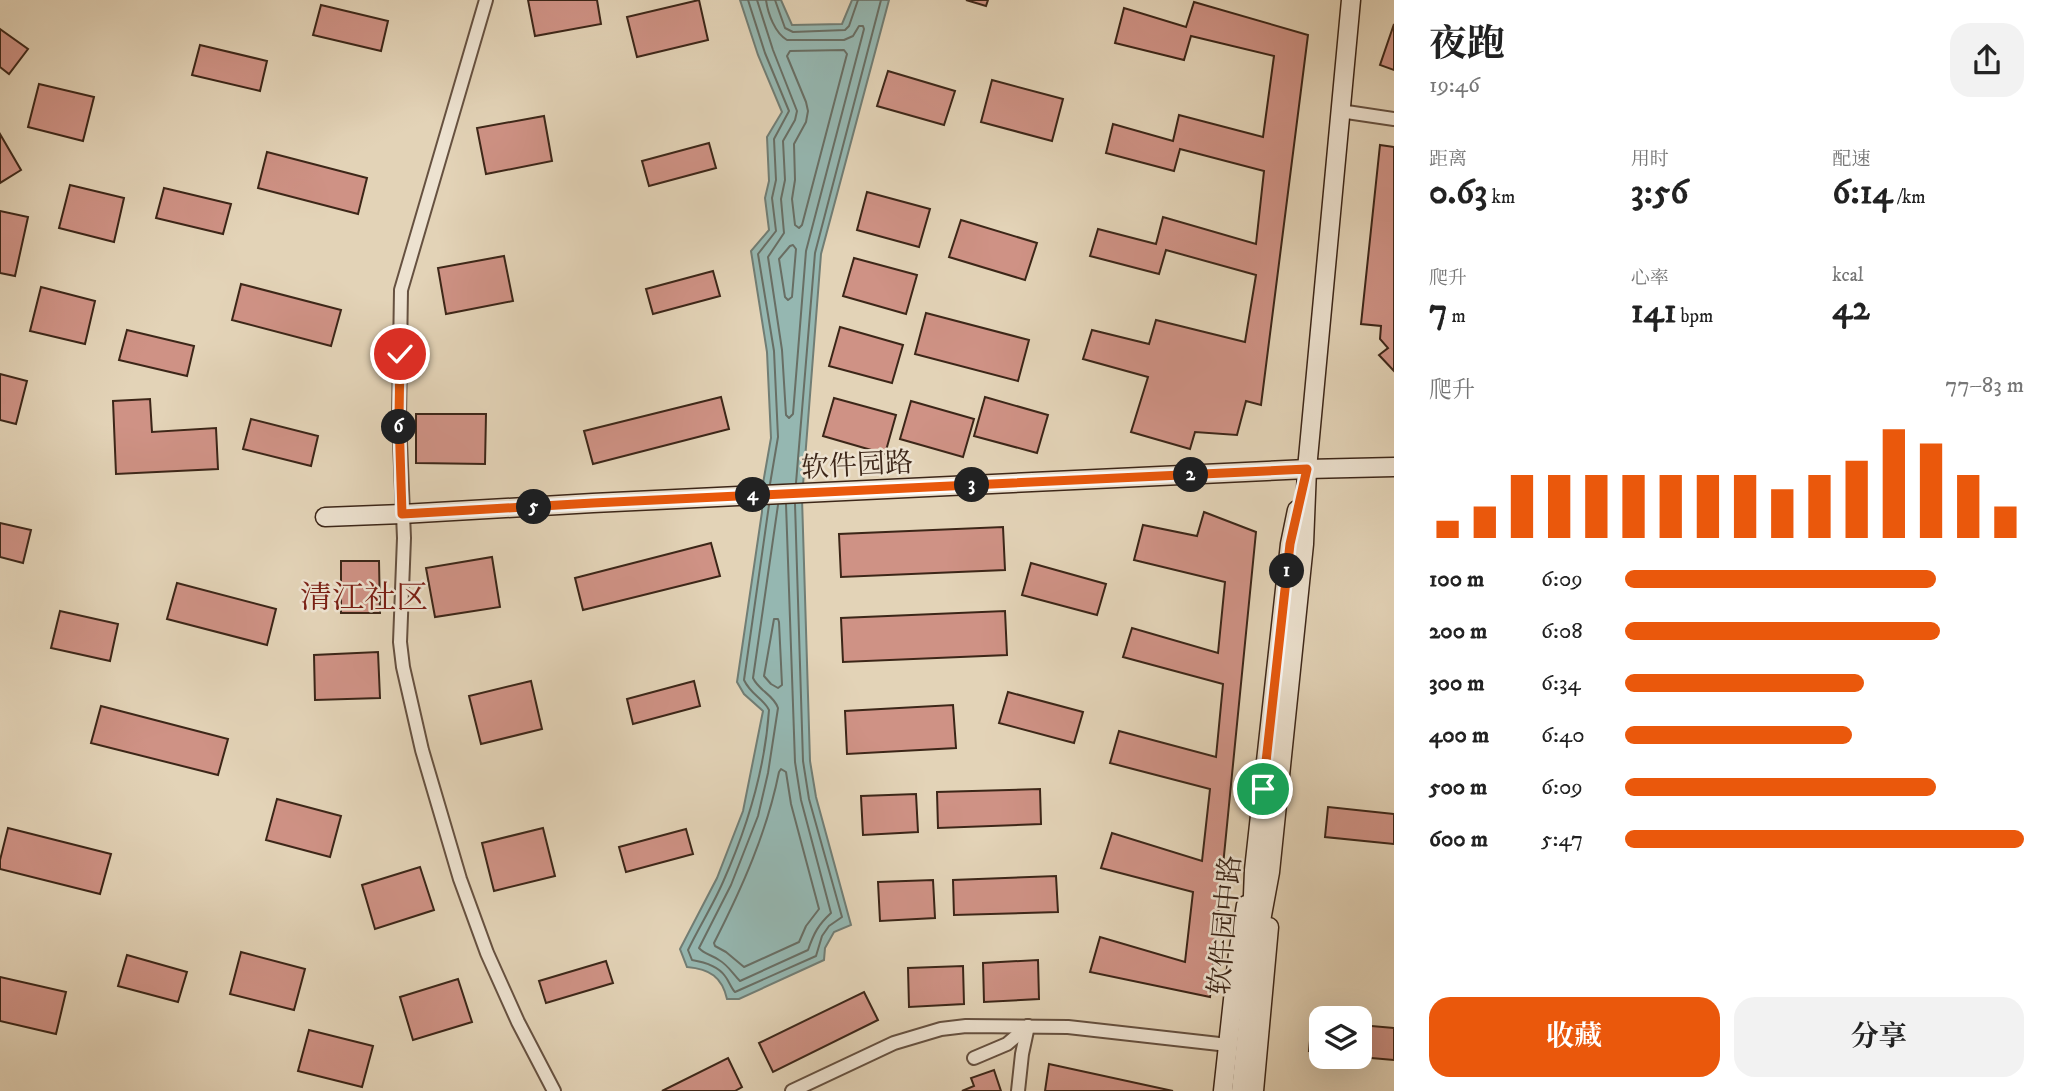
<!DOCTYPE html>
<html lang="zh">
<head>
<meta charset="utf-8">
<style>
	body { margin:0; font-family:"IM FELL DW Pica","Noto Serif SC",serif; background:#f2f2f2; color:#222; height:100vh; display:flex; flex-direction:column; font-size:26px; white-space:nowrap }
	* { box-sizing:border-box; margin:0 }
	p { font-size:23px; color:#767676 }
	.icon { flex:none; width:38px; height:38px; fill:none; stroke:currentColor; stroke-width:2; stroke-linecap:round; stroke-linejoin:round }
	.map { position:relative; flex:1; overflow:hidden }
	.sheet { display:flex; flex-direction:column; background:#fff; width:665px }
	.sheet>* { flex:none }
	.tools { position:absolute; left:1309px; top:1006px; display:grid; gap:14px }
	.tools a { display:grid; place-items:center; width:63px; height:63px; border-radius:14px; background:#fff; box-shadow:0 7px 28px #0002; font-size:35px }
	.pin { position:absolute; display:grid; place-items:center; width:60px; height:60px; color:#fff; margin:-30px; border:4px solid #fff; border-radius:50%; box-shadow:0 2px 7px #0007 }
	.km { position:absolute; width:35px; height:35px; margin:-18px; border-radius:50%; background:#222; color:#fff; font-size:19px; line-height:35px; text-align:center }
	.round { display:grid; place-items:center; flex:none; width:74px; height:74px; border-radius:21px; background:#f2f2f2 }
	.headline { display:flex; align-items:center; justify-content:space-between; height:119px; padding:0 35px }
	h1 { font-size:38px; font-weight:700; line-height:52px }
	.stats { display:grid; grid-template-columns:repeat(3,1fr); gap:10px; height:119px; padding:7px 35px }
	.stats div { display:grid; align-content:center }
	.stats b { font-size:35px; font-weight:700 }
	.stats small { font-size:19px; font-weight:400 }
	.stats p { font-size:19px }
	.chart { height:196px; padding:14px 35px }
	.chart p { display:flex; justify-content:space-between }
	.chart svg { width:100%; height:126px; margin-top:7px; stroke:#ea580c; stroke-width:6 }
	.primary-button { display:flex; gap:14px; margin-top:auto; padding:14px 35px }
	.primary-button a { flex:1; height:80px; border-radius:21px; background:#ea580c; color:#fff; font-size:28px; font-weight:700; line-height:80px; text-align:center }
	.primary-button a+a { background:#f2f2f2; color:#222 }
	ul { padding:0 35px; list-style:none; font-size:23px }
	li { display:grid; grid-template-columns:112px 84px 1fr; align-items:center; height:52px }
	li i { height:18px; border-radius:9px; background:#ea580c }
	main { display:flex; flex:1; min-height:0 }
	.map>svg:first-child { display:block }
</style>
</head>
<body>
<main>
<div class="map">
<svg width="1394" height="1091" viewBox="0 0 1394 1091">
	<rect width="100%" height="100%" fill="#e3d3b7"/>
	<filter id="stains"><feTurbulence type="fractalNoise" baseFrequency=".00286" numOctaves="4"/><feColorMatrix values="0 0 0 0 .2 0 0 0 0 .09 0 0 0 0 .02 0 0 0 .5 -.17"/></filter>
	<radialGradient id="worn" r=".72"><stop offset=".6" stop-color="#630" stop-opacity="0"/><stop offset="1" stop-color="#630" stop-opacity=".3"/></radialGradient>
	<path fill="#95b7b1" stroke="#717d74" stroke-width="2" d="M 740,0 L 781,0 L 792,25 L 842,24 L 852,0 L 889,0 L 821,254 L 802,498 L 810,761 L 816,797 L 851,925 L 834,932 L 825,948 L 824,960 L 739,999 L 727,999 C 722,977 710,969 687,967 L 680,949 L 717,878 L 743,811 L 763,711 L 744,694 L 737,682 L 762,512 L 762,489 L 771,438 L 767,352 L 751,251 L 769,230 L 765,198 L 769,181 L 767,137 L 782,112 L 758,55 Z"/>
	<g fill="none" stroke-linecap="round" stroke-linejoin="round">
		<g stroke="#686e64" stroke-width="2">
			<path d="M 748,0 L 765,53 L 789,111 L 774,139 L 776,180 L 772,198 L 776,231 L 758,254 L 774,351 L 778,437 L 770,484"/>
			<path d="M 757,0 L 773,50 L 797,111 L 795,120 L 783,141 L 785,180 L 781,199 L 784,233 L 768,257 L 782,350 L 786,415 L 789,418 L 793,414 L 806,251 L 864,29 L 863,26 L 859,26 L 853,36 L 844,40 L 787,40 C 775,33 768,14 766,0"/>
			<path d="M 775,0 L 785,28 L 793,32 L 845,30 L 849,26 L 858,0"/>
			<path d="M 790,51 L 844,50 L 847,54 L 802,225 L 799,228 L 795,225 L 792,199 L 795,180 L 794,144 L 806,122 L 808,111 L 806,102 L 787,56 Z"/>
			<path d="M 793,245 L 796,249 L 792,297 L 788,300 L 785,297 L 779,259 L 790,246 Z"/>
			<path d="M 796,483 L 815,253 L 881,0"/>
			<path d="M 769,505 L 744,680 C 751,695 763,698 769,710 C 765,769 747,828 723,882 C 713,905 699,927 688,950 L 692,960 C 704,962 718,966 725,976 C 729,981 731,988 735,992 L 816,956 L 822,936 L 829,926 L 842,917 L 809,799 L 803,761 L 795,504"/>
			<path d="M 778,505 L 753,678 C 759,691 774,695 778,708 L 768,773 L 758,816 L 731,885 L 699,948 C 704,954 712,955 719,960 C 728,965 733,974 740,981 L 808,950 C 814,933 818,925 831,913 L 801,800 L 795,762 L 786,504"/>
			<path d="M 774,619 L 778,619 L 779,622 L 782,685 L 778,688 L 771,684 L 764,676 Z"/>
			<path d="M 781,769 L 786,772 L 791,804 L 819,909 L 806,926 L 799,942 L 744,967 L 726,952 L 715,946 L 714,943 C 742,888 767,832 779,772 Z"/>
		</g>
	</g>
	<g fill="#cf9285" stroke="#3c2618" stroke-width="2">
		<path d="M 528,0 L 597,0 L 601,24 L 535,36 Z"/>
		<path d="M 699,0 L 708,40 L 637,57 L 627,17 Z"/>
		<path d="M 966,0 L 988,0 L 986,6 Z"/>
		<path d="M 1194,2 L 1308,35 L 1261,405 L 1246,401 L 1237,435 L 1195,432 L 1190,449 L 1131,432 L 1148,377 L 1083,359 L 1092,330 L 1149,344 L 1156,320 L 1245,342 L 1256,275 L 1166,250 L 1159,274 L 1090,256 L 1098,229 L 1156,244 L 1163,217 L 1256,244 L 1264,171 L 1180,149 L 1174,171 L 1106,153 L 1113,124 L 1173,141 L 1179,115 L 1263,137 L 1274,56 L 1191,36 L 1184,60 L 1115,43 L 1124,8 L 1186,27 Z"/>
		<path d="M 321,5 L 388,21 L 381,51 L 313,35 Z"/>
		<path d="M 1394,24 L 1394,70 L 1380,65 Z"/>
		<path d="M 0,29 L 28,49 L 9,74 L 0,67 Z"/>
		<path d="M 200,45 L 267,61 L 260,91 L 192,75 Z"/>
		<path d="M 888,71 L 955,91 L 944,125 L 877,106 Z"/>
		<path d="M 992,80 L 1063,99 L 1052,141 L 981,122 Z"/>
		<path d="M 39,84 L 94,97 L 83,141 L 28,127 Z"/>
		<path d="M 544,116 L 552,161 L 486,174 L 477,128 Z"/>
		<path d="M 0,134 L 21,170 L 0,183 Z"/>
		<path d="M 709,143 L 716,168 L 649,186 L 642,161 Z"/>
		<path d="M 1380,145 L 1394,147 L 1394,371 L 1379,355 L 1388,348 L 1380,339 L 1381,326 L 1361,324 Z"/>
		<path d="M 267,152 L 367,178 L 358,214 L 258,188 Z"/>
		<path d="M 70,185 L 124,198 L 114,242 L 59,228 Z"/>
		<path d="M 164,188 L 231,204 L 223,234 L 156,218 Z"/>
		<path d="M 867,192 L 930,209 L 919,247 L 857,230 Z"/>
		<path d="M 0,211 L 28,217 L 15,276 L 0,273 Z"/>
		<path d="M 961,220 L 1037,243 L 1025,280 L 949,257 Z"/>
		<path d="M 504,256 L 513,301 L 446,314 L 438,268 Z"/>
		<path d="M 854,258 L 917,275 L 906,314 L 843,296 Z"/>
		<path d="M 713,271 L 720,296 L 653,314 L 646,289 Z"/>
		<path d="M 241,284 L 341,310 L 331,346 L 232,320 Z"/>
		<path d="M 41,287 L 95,301 L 85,344 L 30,331 Z"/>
		<path d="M 926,313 L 1029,340 L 1018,381 L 915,354 Z"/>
		<path d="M 840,327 L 903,345 L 892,383 L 829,366 Z"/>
		<path d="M 127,330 L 194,346 L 187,376 L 119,360 Z"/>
		<path d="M 0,374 L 27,381 L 16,424 L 0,420 Z"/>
		<path d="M 721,397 L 729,429 L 593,464 L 584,431 Z"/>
		<path d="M 985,397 L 1048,415 L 1037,453 L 974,436 Z"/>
		<path d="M 834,398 L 896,415 L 885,454 L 823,436 Z"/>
		<path d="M 150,399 L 152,432 L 216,428 L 218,469 L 116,474 L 113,401 Z"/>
		<path d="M 911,401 L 974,419 L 963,457 L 900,439 Z"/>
		<path d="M 416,414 L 486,414 L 485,464 L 416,463 Z"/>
		<path d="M 251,419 L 318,436 L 311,466 L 243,449 Z"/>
		<path d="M 1204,512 L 1256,532 L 1210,997 L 1090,972 L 1100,937 L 1185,962 L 1193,892 L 1101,868 L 1112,833 L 1202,861 L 1210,789 L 1110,763 L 1119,731 L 1216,757 L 1223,684 L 1123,657 L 1132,628 L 1218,653 L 1225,582 L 1134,560 L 1143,525 L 1197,536 Z"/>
		<path d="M 0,523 L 31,530 L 23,563 L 0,557 Z"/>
		<path d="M 1003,527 L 1005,570 L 841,577 L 839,534 Z"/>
		<path d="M 711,543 L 720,576 L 583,610 L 575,578 Z"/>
		<path d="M 492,557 L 500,607 L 435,617 L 426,568 Z"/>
		<path d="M 341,561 L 379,561 L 380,613 L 341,613 Z"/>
		<path d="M 1031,563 L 1106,584 L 1097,615 L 1022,595 Z"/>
		<path d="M 177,583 L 276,609 L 267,645 L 167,619 Z"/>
		<path d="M 60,611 L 118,624 L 110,661 L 51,648 Z"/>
		<path d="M 1005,611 L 1007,655 L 843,662 L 841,618 Z"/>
		<path d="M 378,652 L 380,698 L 315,700 L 314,655 Z"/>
		<path d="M 531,681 L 542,729 L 481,744 L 469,696 Z"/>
		<path d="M 694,681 L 700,706 L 633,724 L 627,699 Z"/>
		<path d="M 1008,692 L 1083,712 L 1074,743 L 999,723 Z"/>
		<path d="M 953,705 L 956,748 L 847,754 L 845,711 Z"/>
		<path d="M 101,706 L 228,739 L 218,775 L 91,743 Z"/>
		<path d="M 1040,789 L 1041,824 L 938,828 L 937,792 Z"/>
		<path d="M 916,794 L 918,832 L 863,835 L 861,796 Z"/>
		<path d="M 277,799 L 341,816 L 330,857 L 266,840 Z"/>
		<path d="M 1328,807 L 1394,814 L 1394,844 L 1325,837 Z"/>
		<path d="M 8,828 L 111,854 L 100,894 L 0,869 L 0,860 Z"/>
		<path d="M 543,828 L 555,876 L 494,891 L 482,843 Z"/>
		<path d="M 686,829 L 693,854 L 626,872 L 619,847 Z"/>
		<path d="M 420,867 L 434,910 L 375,929 L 362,885 Z"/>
		<path d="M 1056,876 L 1058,912 L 954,915 L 953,880 Z"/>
		<path d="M 933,880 L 935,918 L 880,921 L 878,882 Z"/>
		<path d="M 241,952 L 305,969 L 294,1010 L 230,994 Z"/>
		<path d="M 127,955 L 187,972 L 178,1002 L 118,986 Z"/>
		<path d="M 1038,960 L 1039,999 L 984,1002 L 983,963 Z"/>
		<path d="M 606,961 L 613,983 L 546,1003 L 539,981 Z"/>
		<path d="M 963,966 L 964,1004 L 909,1007 L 908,968 Z"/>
		<path d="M 0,977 L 66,992 L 56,1034 L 0,1021 Z"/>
		<path d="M 458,979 L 472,1022 L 413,1040 L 400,997 Z"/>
		<path d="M 864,992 L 878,1020 L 773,1072 L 759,1043 Z"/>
		<path d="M 1312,1020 L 1321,1021 L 1321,1052 L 1309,1051 Z"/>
		<path d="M 1360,1025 L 1394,1028 L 1394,1060 L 1360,1057 Z"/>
		<path d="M 309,1030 L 373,1046 L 362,1087 L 298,1071 Z"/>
		<path d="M 728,1058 L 742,1087 L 735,1091 L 662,1091 Z"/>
		<path d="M 1049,1064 L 1173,1091 L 1045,1091 Z"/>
		<path d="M 994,1070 L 1001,1091 L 962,1091 L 974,1086 L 971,1078 Z"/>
	</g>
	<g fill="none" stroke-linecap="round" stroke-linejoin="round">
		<g stroke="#665140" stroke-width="16">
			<g id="street">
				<path d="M 486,0 L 401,290 L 399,418 L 404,538 L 400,642 L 403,667 L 422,750 L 460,879 L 487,953 L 518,1022 L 554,1091"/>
				<path d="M 1340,111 L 1394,119"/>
				<path d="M 974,1058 L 1007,1044 L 1028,1026"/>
				<path d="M 792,1091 L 894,1043 L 941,1029 L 966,1026 L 1068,1027 L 1228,1045"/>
				<path d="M 1018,1091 L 1022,1054 L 1028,1026"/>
			</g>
		</g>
		<g stroke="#3c2618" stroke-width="21">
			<g id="secondary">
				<path d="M 325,517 L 402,514 L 593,503 L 1307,469 L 1394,467"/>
				<path d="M 1252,920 L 1254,870 L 1290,544 L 1297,510"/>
				<path d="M 1223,1091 L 1238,954 L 1246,905"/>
				<path d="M 1241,1091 L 1255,953 L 1270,872 L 1304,544 L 1307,469 L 1351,0"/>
				<path d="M 1254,1091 L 1269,927"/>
			</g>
		</g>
		<use href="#street" stroke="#ede2d0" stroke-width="12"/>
		<use href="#secondary" stroke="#ede2d0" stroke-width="18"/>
	</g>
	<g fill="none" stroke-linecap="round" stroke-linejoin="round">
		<g stroke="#fff" stroke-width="14">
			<path id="route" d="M 400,354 L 399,418 L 402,514 L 593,503 L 1307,469 L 1290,544 L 1263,789"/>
		</g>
		<use href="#route" stroke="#ea580c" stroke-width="9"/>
	</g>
	<g text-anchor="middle" stroke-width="5" stroke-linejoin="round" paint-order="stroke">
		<g font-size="28" fill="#3c2618" stroke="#ede2d0">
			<text transform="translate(857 464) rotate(-3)" y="10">软件园路</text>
			<text transform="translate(1224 925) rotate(-85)" y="10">软件园中路</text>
		</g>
		<g font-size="32" fill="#7a1f14" stroke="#ede2d0">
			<text x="364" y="608">清江社区</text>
		</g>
	</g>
	<rect width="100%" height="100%" filter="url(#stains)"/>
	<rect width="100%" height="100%" fill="url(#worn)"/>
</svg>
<div class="tools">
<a><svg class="icon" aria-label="layers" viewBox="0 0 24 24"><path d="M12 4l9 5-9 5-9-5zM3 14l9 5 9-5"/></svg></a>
</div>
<div class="pin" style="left:1263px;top:789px;background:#1e9e55"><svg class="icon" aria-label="arrive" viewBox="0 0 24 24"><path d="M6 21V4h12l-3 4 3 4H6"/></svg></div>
<div class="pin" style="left:400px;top:354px;background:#d93025"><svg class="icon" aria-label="check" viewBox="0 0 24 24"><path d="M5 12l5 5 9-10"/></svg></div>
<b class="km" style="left:1287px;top:571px">1</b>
<b class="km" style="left:1191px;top:475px">2</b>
<b class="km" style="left:972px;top:485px">3</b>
<b class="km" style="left:753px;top:495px">4</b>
<b class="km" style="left:534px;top:507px">5</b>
<b class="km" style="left:399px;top:427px">6</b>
</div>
<section class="sheet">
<div class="headline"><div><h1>夜跑</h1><p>19:46</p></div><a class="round"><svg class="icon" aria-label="share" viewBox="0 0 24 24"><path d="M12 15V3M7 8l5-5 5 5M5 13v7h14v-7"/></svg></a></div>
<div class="stats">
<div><p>距离</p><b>0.63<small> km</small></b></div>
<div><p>用时</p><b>3:56</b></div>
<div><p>配速</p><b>6:14<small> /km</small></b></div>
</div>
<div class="stats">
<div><p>爬升</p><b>7<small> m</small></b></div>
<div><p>心率</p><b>141<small> bpm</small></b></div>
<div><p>kcal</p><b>42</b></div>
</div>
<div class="chart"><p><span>爬升</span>77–83 m</p>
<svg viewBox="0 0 160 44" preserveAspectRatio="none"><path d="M5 44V38M15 44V33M25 44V22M35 44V22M45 44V22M55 44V22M65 44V22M75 44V22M85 44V22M95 44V27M105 44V22M115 44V17M125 44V6M135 44V11M145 44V22M155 44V33"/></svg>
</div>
<ul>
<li><b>100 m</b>6:09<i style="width:78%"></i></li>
<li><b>200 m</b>6:08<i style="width:79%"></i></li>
<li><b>300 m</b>6:34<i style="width:60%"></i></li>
<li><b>400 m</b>6:40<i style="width:57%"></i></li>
<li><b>500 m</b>6:09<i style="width:78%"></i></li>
<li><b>600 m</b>5:47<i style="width:100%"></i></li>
</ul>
<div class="primary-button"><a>收藏</a><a>分享</a></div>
</section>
</main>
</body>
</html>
